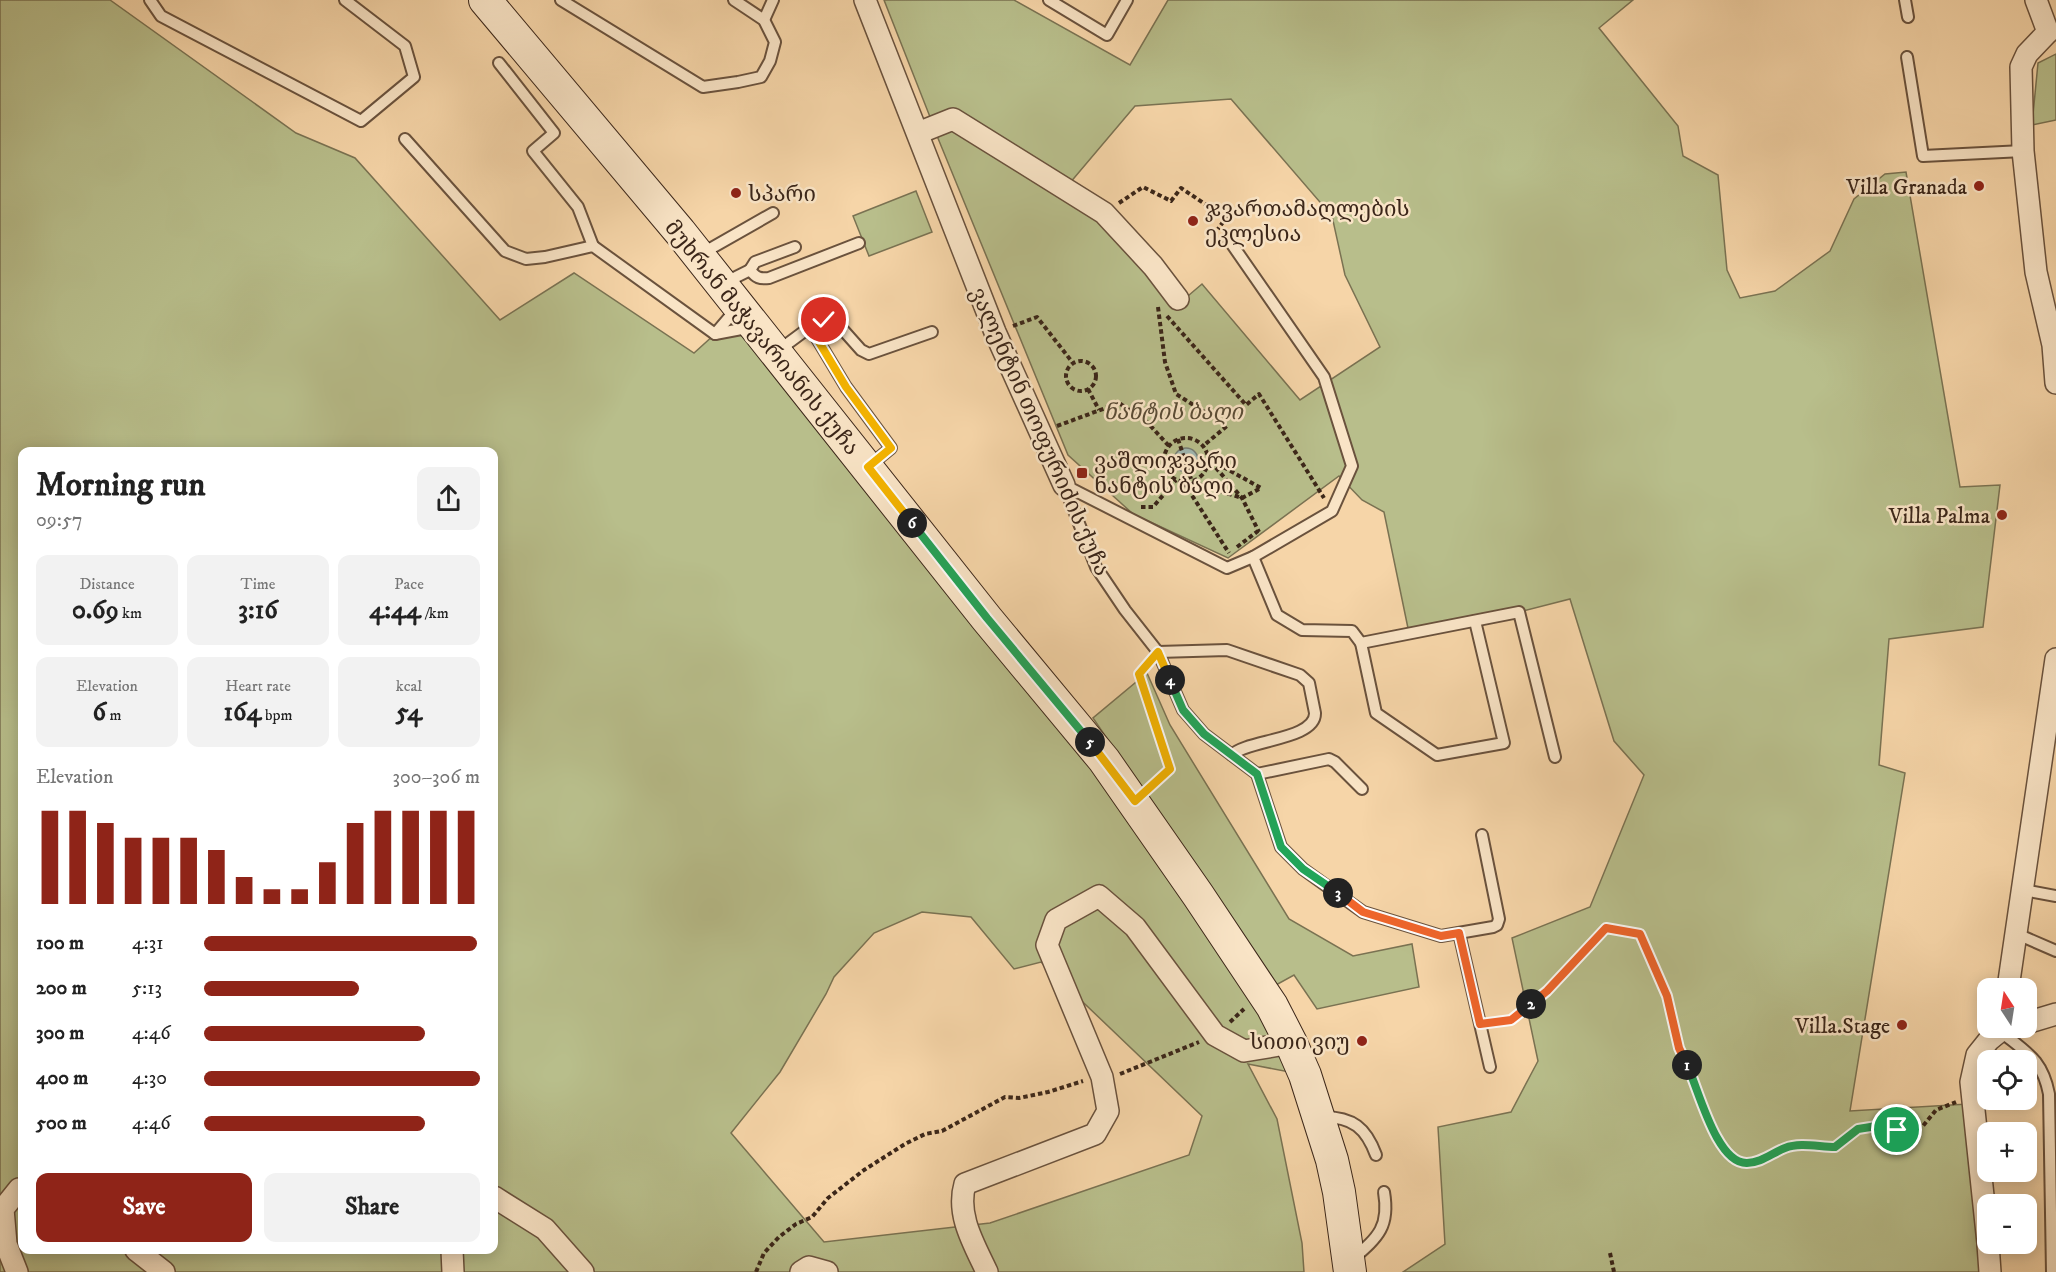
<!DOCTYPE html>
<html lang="en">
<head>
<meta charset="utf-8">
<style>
	body { margin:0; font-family:"IM FELL DW Pica","Noto Serif Georgian",serif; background:#f2f2f2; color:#222; height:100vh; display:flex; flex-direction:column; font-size:22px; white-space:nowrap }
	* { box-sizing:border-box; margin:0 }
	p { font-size:20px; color:#767676 }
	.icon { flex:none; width:33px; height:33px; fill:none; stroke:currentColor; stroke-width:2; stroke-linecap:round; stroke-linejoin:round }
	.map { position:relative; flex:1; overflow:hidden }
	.details { position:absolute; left:18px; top:447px; width:480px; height:807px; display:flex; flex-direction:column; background:#fff; border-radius:12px; box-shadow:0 3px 15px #0003 }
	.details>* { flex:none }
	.needle { width:39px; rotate:348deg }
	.controls { position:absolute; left:1977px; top:978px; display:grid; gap:12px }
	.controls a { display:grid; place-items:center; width:60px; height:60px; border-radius:12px; background:#fff; box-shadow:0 3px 15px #0003; font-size:30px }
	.pin { position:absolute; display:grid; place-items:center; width:51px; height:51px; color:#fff; margin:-26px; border:3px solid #fff; border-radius:50%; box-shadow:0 2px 6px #0007 }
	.km { position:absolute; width:30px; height:30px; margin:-15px; border-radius:50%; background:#222; color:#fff; font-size:16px; line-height:30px; text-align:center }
	.round { display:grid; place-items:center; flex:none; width:63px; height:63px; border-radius:12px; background:#f2f2f2 }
	.head { display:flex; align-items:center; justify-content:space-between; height:102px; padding:0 18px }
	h1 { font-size:33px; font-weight:800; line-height:45px }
	.metrics { display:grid; grid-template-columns:repeat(3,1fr); gap:9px; height:102px; padding:6px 18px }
	.metrics div { display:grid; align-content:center; border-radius:12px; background:#f2f2f2; text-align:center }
	.metrics b { font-size:26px; font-weight:800 }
	.metrics small { font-size:16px; font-weight:400 }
	.metrics p { font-size:16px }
	.chart { height:168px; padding:12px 18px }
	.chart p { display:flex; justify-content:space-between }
	.chart svg { width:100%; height:108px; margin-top:6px; stroke:#8f2418; stroke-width:6 }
	.button { display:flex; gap:12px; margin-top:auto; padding:12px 18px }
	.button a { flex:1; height:69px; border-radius:12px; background:#8f2418; color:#fff; font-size:24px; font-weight:800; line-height:69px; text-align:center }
	.button a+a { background:#f2f2f2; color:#222 }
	ul { padding:0 18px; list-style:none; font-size:20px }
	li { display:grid; grid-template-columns:96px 72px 1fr; align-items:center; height:45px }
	li i { height:15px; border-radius:8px; background:#8f2418 }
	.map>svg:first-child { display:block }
</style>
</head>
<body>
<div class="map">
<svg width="2056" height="1272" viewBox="0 0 2056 1272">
	<rect width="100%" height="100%" fill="#f6d5a8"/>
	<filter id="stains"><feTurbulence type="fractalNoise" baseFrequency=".00333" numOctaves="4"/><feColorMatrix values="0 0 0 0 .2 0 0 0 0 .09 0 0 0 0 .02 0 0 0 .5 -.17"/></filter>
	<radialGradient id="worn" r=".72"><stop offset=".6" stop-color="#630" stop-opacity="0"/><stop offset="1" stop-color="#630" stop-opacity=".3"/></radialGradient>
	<g fill="#b8be8b" stroke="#7a7252" stroke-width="1.5" fill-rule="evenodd">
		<path d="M 0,0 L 110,0 L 296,133 L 355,158 L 500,320 L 574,273 L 694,353 L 715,334 L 732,314 L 987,619 L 1305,1075 L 1248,1064 L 1277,1119 L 1302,1243 L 1304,1272 L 0,1272 ZM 22,452 L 494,452 L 494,1250 L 22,1250 ZM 922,912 L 971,917 L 1014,969 L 1041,962 L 1202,1116 L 1189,1155 L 990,1223 L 824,1242 L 731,1133 L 780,1072 L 826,994 L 834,977 L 874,933 Z"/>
		<path d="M 884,0 L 1014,0 L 1130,65 L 1168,0 L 1633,0 L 1599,28 L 1678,126 L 1683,156 L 1718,175 L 1727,270 L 1740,298 L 1775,291 L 1830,251 L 1854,199 L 1885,174 L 1906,172 L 1960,487 L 2000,485 L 1983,627 L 1889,639 L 1879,765 L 1905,773 L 1850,1111 L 1968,1104 L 1981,1272 L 1403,1272 L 1445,1244 L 1438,1127 L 1511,1112 L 1538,1061 L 1512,938 L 1590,907 L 1644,775 L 1614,741 L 1570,599 L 1519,612 L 1409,633 L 1384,512 L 1362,500 L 1339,476 L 1228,558 L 1133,514 L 1068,455 L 935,131 L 955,124 L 1097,216 L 1175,307 L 1202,284 L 1300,400 L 1380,347 L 1345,275 L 1332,216 L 1231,99 L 1135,106 L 1069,184 L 952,111 L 932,122 Z"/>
		<path d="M 2056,54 L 2056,120 L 2032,125 L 2038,63 Z"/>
		<path d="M 916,191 L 932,232 L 869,256 L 853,216 Z"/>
		<path d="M 1147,673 L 1170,725 L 1289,919 L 1353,956 L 1412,944 L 1419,987 L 1317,1009 L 1294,975 L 1276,985 L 1093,718 Z"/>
	</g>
	<circle fill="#9fb7b1" stroke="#777d74" stroke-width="1.5" cx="1186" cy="460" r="12"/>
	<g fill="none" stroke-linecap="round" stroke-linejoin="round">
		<g stroke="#6a523d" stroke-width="14">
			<g id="service">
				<path d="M 150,0 L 161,16 L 361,121 L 414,77 L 405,46 L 345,0"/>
				<path d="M 561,0 L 703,87 L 738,82 L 761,77 L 770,61 L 775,42 L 764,20 L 734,0"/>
				<path d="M 1049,0 L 1107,35 L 1127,0"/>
				<path d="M 1905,0 L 1908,17"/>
				<path d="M 764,20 L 773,0"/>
				<path d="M 1907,57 L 1923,156 L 2023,151"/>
				<path d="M 499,63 L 554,133 L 533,151 L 578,207 L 593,246"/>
				<path d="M 405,139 L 505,251 L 526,259 L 545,257 L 593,246 L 715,334 L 752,327"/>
				<path d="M 795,247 L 755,262 L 750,270 C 756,278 760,279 769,278 L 859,243"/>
				<path d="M 701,254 L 773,213"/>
				<path d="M 724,283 L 750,270"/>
				<path d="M 715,334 L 732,314 L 734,307"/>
				<path d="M 779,350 L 810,327"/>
				<path d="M 869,466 L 891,448 L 846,387 L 810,327 L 824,320 L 836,322 L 861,350 L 869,354 L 932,332"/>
				<path d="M 1064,485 L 1096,567 L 1125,610 L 1158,652 L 1183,710 L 1204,734 L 1257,774 L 1281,847 L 1303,869 L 1363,912 L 1441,936 L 1493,927 L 1497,925 L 1499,919 L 1482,835"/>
				<path d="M 1064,485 L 1227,568 L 1253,557 L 1332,511 L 1352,466 L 1324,377 L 1229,240"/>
				<path d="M 1253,557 L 1277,615 L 1302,630 L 1352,631 L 1361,643 L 1519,612 L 1555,757"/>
				<path d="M 1361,643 L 1376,713 L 1437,755 L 1504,743 L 1475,621"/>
				<path d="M 1158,652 L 1227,650 L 1300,675 L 1309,683 L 1315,713 C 1316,740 1245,740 1232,755"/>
				<path d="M 1257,774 L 1329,759 L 1335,762 L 1362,789"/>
				<path d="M 2023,890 L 2056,896"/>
				<path d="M 1459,933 L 1490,1067"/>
				<path d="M 2017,934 L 2056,951"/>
				<path d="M 2000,1031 C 2027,1053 2042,1059 2049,1094 L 2052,1272"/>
				<path d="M 1323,1117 C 1353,1117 1366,1128 1376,1155"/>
				<path d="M 1353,1259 C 1378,1237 1390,1227 1384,1192"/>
			</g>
		</g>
		<g stroke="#6a523d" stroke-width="24">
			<g id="minor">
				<path d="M 865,0 L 995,332 L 1064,485"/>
				<path d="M 2036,0 L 2048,32"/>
				<path d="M 2048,32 L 2027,54 L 2021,67 L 2023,151 L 2036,272 L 2053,345 L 2056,383"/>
				<path d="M 918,133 L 953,119 L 1104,213 L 1153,266 L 1178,299"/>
				<path d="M 2008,988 L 2056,659"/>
				<path d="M 2026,1023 L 2056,1014"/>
				<path d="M 494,1197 L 545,1229 L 583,1272"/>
				<path d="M 1988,1243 L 1971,1082 L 1977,1055 L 1989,1040 L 2000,1031 L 2013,1028"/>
				<path d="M 1988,1244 L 1990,1272"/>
				<path d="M 136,1250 L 164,1272"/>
				<path d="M 452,1250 L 453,1272"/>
				<path d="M 17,1272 L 6,1244 L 3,1209 L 19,1189 L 22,1189"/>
				<path d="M 801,1272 L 809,1267 L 827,1272"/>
				<path d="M 987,1272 C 974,1244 956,1215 965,1184 L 1095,1134 L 1108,1111 L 1102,1077 L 1047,945 L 1056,920 L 1099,896 L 1135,927 L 1215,1035 L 1244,1051 L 1291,1043"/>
			</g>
		</g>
		<g stroke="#3b2619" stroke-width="34">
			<path id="secondary" d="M 485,0 L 680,232 L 987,619 L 1104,760 L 1198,895 L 1272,1006 L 1291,1043 L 1305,1075 L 1332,1160 L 1339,1192 L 1350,1272"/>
		</g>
		<g stroke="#3b2619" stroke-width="4" stroke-dasharray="4.5 3" stroke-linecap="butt">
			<path d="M 1119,203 L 1143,187 L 1171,201 L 1181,188 L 1226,218 L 1218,229"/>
			<path d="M 1158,307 L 1165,362 L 1176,394 L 1227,426 L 1203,446"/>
			<path d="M 1167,316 L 1246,405 L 1259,394 L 1324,498"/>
			<path d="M 1013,326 L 1037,317 L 1073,363"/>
			<circle cx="1081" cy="376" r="15"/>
			<path d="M 1088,389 L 1099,410"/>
			<path d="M 1057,426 L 1119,403 L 1147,422 L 1169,446"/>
			<circle cx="1186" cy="460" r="22"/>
			<path d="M 1178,439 L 1192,482 L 1242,498 L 1261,488 L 1209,459"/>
			<path d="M 1211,462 L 1242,498 L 1259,532"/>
			<path d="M 1184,483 L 1229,553"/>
			<path d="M 1141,507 L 1153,507 L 1176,480"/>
			<path d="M 1237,547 L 1258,531"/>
			<path d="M 1148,664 L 1139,674 L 1170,769 L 1151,786"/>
			<path d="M 1230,1022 L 1244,1009"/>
			<path d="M 1491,1023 L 1511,1020 L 1547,991 L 1606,928 L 1640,934 L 1667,997 L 1679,1048 L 1691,1073 L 1708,1123 L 1732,1158 L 1745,1163 L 1767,1158 L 1785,1148 L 1800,1144 L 1835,1147 L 1858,1129 L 1883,1125 L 1907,1134 L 1923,1126 L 1936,1110 L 1956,1102"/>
			<path d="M 1120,1074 L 1199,1042"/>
			<path d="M 1610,1253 L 1614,1272"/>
			<path d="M 756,1272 L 764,1253 L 779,1237 L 796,1224 L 812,1217 L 828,1198 L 864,1170 L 905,1144 L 925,1134 L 942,1131 L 1005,1097 L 1019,1098 L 1048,1092 L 1083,1081"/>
		</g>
		<use href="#service" stroke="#f9e4c6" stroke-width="10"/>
		<use href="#minor" stroke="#f9e4c6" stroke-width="21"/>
		<use href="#secondary" stroke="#f9e4c6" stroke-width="32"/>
	</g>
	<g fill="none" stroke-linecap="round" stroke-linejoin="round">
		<g stroke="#fff" stroke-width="12">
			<path id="split-1" d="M 1687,1065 C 1698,1087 1716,1164 1747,1163 C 1761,1163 1772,1153 1785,1148 C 1800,1142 1819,1147 1835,1147 L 1858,1129 L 1883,1125 L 1897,1130"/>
		</g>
		<g stroke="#fff" stroke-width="12">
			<path id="split-2" d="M 1531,1004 L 1547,991 L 1606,928 L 1640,934 L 1667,996 L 1679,1048 L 1687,1065"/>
		</g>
		<g stroke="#fff" stroke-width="12">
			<path id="split-3" d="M 1338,893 L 1363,912 L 1441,936 L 1459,933 L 1480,1024 L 1511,1020 L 1531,1004"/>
		</g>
		<g stroke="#fff" stroke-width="12">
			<path id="split-4" d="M 1170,680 L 1183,710 L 1204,734 L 1257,774 L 1281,847 L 1303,869 L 1338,893"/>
		</g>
		<g stroke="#fff" stroke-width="12">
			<path id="split-5" d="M 1090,742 L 1135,801 L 1170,769 L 1139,674 L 1158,652 L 1170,680"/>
		</g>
		<g stroke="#fff" stroke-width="12">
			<path id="split-6" d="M 912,523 L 987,618 L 1090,742"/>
		</g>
		<g stroke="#fff" stroke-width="12">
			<path id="split-7" d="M 824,320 L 810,327 L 846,387 L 891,448 L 868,467 L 912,523"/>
		</g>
		<use href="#split-1" stroke="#22a559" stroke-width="8"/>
		<use href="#split-2" stroke="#f0652b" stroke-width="8"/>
		<use href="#split-3" stroke="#f0652b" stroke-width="8"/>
		<use href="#split-4" stroke="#22a559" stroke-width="8"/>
		<use href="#split-5" stroke="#f5b400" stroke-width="8"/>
		<use href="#split-6" stroke="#22a559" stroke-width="8"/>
		<use href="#split-7" stroke="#f5b400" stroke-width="8"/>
	</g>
	<g fill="#8f2418" stroke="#f9e4c6" stroke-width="2">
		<circle cx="1979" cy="186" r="6"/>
		<circle cx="736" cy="193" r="6"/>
		<circle cx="1193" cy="221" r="6"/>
		<rect x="1076" y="467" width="12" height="12" rx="3"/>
		<circle cx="2002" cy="515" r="6"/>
		<circle cx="1902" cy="1025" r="6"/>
		<circle cx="1362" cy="1041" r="6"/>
	</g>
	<g text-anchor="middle" stroke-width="5" stroke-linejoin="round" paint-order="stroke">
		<g font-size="22" fill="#3b2619" stroke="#f9e4c6" text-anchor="end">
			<text x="1967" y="194">Villa Granada</text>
			<text x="748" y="201" text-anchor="start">სპარი</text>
			<text x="1205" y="216" text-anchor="start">ჯვართამაღლების<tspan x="1205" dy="25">ეკლესია</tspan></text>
			<text x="1094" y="468" text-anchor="start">ვაშლიჯვარი<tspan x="1094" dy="25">ნანტის ბაღი</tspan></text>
			<text x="1990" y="523">Villa Palma</text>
			<text x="1890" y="1033">Villa.Stage</text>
			<text x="1350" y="1049">სითი ვიუ</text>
		</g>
		<g font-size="22" fill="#3b2619" stroke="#f9e4c6">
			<text transform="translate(763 337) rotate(51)" y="8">მუხრან მაჭავარიანის ქუჩა</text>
			<text transform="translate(1041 431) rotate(66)" y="8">ვალენტინ თოფურიძის ქუჩა</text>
		</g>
		<g font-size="22" font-style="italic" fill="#5a4c36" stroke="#f9e4c6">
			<text x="1173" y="419">ნანტის ბაღი</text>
		</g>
	</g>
	<rect width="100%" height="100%" filter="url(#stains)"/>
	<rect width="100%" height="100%" fill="url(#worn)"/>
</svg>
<div class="controls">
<a><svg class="needle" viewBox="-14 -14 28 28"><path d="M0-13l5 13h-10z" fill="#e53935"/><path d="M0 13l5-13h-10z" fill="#767676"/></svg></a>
<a><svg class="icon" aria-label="locate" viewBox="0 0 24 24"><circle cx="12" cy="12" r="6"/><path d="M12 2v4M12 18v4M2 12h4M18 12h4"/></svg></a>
<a>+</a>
<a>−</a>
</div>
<div class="pin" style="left:1897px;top:1130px;background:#1e9e55"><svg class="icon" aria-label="arrive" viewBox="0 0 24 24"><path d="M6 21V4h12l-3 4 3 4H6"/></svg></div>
<div class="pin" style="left:824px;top:320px;background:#d93025"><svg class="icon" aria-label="check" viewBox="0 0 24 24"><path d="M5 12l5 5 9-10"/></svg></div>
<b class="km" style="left:1687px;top:1065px">1</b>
<b class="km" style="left:1531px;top:1004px">2</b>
<b class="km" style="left:1338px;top:893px">3</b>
<b class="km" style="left:1170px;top:680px">4</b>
<b class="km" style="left:1090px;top:742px">5</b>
<b class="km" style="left:912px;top:523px">6</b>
<section class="details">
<div class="head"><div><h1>Morning run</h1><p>09:57</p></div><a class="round"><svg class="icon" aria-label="share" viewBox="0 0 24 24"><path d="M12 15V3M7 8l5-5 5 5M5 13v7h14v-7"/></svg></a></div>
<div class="metrics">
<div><p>Distance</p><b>0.69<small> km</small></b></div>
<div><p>Time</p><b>3:16</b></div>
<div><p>Pace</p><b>4:44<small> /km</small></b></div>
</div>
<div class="metrics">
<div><p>Elevation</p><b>6<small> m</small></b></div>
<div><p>Heart rate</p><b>164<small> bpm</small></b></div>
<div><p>kcal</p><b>54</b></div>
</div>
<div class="chart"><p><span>Elevation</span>300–306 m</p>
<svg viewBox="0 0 160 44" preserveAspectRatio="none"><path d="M5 44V6M15 44V6M25 44V11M35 44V17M45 44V17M55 44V17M65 44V22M75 44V33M85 44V38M95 44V38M105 44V27M115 44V11M125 44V6M135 44V6M145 44V6M155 44V6"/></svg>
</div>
<ul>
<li><b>100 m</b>4:31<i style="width:99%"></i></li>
<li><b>200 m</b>5:13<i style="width:56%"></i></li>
<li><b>300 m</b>4:46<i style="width:80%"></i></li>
<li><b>400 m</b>4:30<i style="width:100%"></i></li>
<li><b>500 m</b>4:46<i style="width:80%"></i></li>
</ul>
<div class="button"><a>Save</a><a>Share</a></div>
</section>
</div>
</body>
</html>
